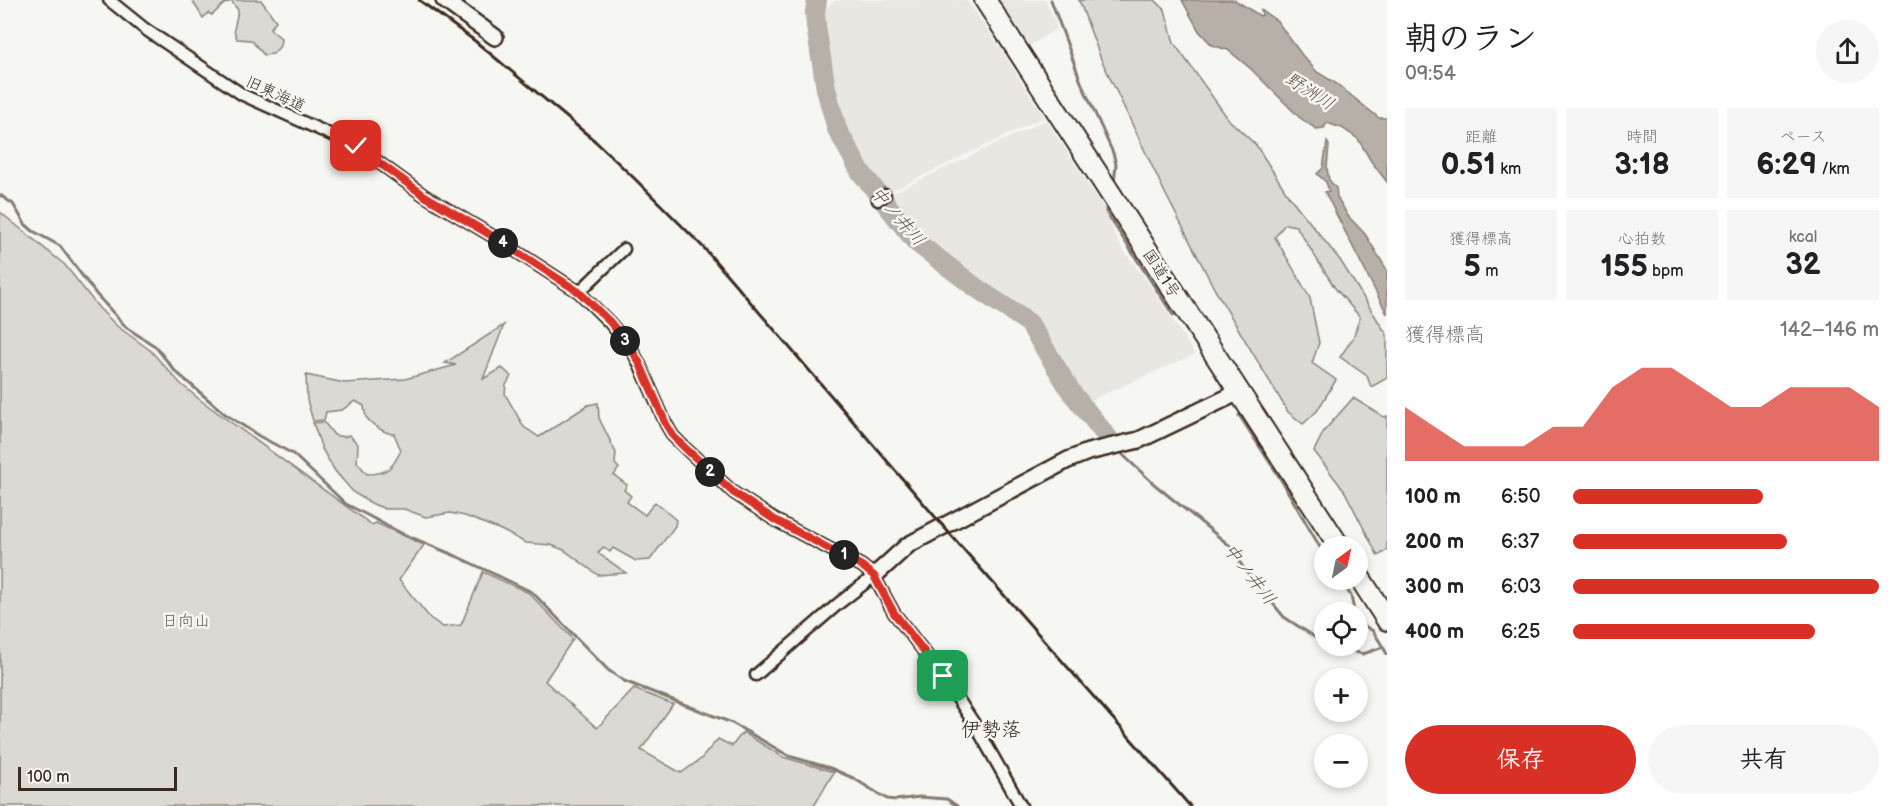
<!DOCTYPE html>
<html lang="ja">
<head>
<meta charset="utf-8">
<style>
	body { margin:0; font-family:"Balsamiq Sans","Klee One",sans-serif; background:#f6f6f6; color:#202124; height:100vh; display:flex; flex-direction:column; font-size:22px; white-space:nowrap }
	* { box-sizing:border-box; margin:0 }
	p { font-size:20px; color:#757577 }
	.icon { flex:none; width:33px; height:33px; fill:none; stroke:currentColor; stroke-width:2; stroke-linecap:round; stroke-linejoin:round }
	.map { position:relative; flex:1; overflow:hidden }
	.details { display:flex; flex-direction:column; background:#fff; width:510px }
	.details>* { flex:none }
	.needle { width:39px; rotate:33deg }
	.tools { position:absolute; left:1314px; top:536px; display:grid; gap:12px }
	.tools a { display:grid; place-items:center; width:54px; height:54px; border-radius:50%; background:#fff; box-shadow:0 3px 9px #0003; font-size:30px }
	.scale { position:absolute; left:18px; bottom:15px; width:159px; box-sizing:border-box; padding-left:6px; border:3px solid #3b2a1e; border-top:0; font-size:16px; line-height:21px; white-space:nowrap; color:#3b2a1e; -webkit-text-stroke:4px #f6f6f2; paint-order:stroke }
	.pin { position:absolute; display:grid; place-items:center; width:51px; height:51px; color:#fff; margin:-26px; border-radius:12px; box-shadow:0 3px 9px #0006 }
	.km { position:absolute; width:30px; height:30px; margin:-15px; border-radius:50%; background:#222; color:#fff; font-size:16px; line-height:30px; text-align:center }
	.round { display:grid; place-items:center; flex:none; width:63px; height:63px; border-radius:32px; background:#f6f6f6 }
	.overview { display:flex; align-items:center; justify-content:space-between; height:102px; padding:0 18px }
	h1 { font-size:33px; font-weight:800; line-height:45px }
	.stats { display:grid; grid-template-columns:repeat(3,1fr); gap:9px; height:102px; padding:6px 18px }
	.stats div { display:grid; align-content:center; border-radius:0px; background:#f6f6f6; text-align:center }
	.stats b { font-size:30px; font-weight:800 }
	.stats small { font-size:16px; font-weight:400 }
	.stats p { font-size:16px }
	.chart { height:168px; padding:12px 18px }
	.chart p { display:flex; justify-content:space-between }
	.chart svg { width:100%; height:108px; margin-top:6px; fill:#d93025; opacity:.7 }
	.button { display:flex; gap:12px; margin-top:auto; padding:12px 18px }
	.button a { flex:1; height:69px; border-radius:36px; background:#d93025; color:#fff; font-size:24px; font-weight:800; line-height:69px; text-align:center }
	.button a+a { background:#f6f6f6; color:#202124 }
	ul { padding:0 18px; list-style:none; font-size:20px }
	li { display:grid; grid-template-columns:96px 72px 1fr; align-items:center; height:45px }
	li i { height:15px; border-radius:8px; background:#d93025 }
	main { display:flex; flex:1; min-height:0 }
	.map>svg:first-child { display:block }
</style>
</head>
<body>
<main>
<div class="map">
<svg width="1387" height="806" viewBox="0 0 1387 806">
	<rect width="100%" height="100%" fill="#f6f6f2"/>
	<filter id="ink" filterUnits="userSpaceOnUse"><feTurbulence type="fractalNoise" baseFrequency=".0167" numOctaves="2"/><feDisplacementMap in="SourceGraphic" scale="12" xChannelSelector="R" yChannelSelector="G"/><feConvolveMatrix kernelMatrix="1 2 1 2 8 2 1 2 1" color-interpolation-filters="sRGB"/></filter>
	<g filter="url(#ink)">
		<g fill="#e8e7e2">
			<path d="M 836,0 L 967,0 L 1000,48 L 1044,117 L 889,192 L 865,164 L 840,111 L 823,20 L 824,9 Z"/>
			<path d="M 996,0 L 1046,0 L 1057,28 L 1028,47 Z"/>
			<path d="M 1046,120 L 1102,205 L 1119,244 L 1151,287 L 1195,354 L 1089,401 L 1041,324 L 1003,293 L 971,272 L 929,242 L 913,225 L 891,194 Z"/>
		</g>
		<g fill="#dad9d3" stroke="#8a8278" stroke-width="1.5">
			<path d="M 192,0 L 261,0 L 276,21 L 270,29 L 281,38 L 280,46 L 273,54 L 264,55 L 251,40 L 237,39 L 234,30 L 238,10 L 231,1 L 224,4 L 212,15 L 208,13 L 203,18 Z"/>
			<path d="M 1079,0 L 1155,0 L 1165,10 L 1174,43 L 1229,120 L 1256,145 L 1288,195 L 1340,260 L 1387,335 L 1387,378 L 1371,387 L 1367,376 L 1340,357 L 1353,338 L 1360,317 L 1335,288 L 1296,226 L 1285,224 L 1275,237 L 1310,298 L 1319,343 L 1312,363 L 1336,380 L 1317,411 L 1303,424 L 1288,412 L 1215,290 L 1165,193 L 1101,59 Z"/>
			<path d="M 0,212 L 65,265 L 99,308 L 117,326 L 150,350 L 181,384 L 199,399 L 372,525 L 376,523 L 424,545 L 399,580 L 430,618 L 443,627 L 461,625 L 483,572 L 529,593 L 573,639 L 545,681 L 597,728 L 634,689 L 673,704 L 641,750 L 681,773 L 701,759 L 718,739 L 732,746 L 743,732 L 783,757 L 834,772 L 814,806 L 0,806 Z"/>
			<path d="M 504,325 L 483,379 L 502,368 L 511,376 L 506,385 L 505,394 L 524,427 L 539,437 L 588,405 L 598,403 L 599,418 L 616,453 L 615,464 L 619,468 L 614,475 L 627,485 L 624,490 L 631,496 L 627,502 L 645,515 L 655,502 L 676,520 L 675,526 L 650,560 L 636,561 L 613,548 L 610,552 L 603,547 L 598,553 L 626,573 L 598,575 L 564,550 L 551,545 L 526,543 L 501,530 L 465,516 L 450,513 L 426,517 L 404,509 L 385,509 L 371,503 L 354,493 L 335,471 L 322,449 L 313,423 L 324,422 L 334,435 L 344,437 L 349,435 L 358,444 L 357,462 L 367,474 C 387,474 393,468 401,450 L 394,434 C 385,434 371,424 366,417 C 366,416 364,408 364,406 L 355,401 L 342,410 L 326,412 L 324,420 L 313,421 L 307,400 L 306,375 L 345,383 L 405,379 L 456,365 L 445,363 Z"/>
			<path d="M 1353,398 L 1384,417 L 1387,416 L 1387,550 L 1378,556 L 1345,492 L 1314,451 L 1324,431 Z"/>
		</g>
		<g fill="#b6b0a9" stroke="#857a71" stroke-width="1.5">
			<path d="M 1182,0 L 1235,0 L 1260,16 L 1262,15 L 1261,10 L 1277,21 L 1302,55 L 1317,72 L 1337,84 L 1379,118 L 1387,118 L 1387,182 L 1371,161 L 1358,139 L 1342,128 L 1327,123 L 1324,128 L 1316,129 L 1299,117 L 1251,69 L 1228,50 L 1212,45 L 1199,31 Z"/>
			<path d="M 1327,142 L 1329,145 L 1327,168 L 1329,180 L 1336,188 L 1337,197 L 1348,216 L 1365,234 L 1387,270 L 1387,314 L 1325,192 L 1329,191 L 1326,182 L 1317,174 L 1323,168 Z"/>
		</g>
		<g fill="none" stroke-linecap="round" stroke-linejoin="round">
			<g stroke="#857a71" stroke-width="3">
				<path d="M 1051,0 L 1081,82 L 1113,153 L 1116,164 L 1114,183"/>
				<path d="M 0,195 L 13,204 L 25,224 L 33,231 L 60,246 L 96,294 L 127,328 L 155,346 L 175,371 L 225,414 L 259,436 L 293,454 L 346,504 L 403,534 L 456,556 L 532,592 L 608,670 L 624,681 L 732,723 L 789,756 L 830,768 L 853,778 L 887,799 L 896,800 L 919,797 L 947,799 L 957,806"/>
				<path d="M 1106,206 L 1106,212 L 1173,315"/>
				<path d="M 1239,415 L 1280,478 L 1324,554"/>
				<path d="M 1123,455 L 1154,484 L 1235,550 L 1242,566 L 1284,617 L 1324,643"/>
				<path d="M 1340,579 L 1351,596 L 1354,611"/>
				<path d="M 1363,625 L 1373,631 L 1383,647"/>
				<path d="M 1330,645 L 1363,654 L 1383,647 L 1387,654"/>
			</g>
			<path stroke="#b6b0a9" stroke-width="20" d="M 817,0 L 815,12 L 816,26 L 826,89 L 837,129 L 860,171 L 916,242 L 975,287 L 1029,323 L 1072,393 L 1109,439"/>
			<g stroke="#3b2a1e" stroke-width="15">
				<g id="street">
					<path d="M 109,0 L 145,29 L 243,95 L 356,146 L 425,196 L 494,237 L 579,292 L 610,323 L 631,348 L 640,365 L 666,424 L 673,436 L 685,448 L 734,493 L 757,508 L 775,520 L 862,566 L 874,576 L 894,613 L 943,676 L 977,728 L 1021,806"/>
					<path d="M 878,200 L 885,195"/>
					<path d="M 579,292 L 624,249"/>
					<path d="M 756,675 L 838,604 L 874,576"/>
				</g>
			</g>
			<g stroke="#3b2a1e" stroke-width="20">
				<g id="secondary">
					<path d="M 444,0 L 495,37"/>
					<path d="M 874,576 L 908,545 L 1068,460 L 1088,452 L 1139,440 L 1239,392"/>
				</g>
			</g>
			<g stroke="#3b2a1e" stroke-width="24">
				<g id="highway">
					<path d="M 985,0 L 1339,546"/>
					<path d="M 1358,575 L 1387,620"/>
				</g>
			</g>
			<use href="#street" stroke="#f6f6f2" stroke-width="10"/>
			<use href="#secondary" stroke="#f6f6f2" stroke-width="15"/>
			<use href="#highway" stroke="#f6f6f2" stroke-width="20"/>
			<path stroke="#3b2a1e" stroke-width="3" d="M 419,0 L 475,41 L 595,141 L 635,179 L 704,248 L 943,526 L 1190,806"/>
		</g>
	</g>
	<g fill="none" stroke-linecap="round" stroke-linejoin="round" filter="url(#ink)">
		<g stroke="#fff" stroke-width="12">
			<path id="route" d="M 356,146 L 425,196 L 494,237 L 579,292 L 610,322 L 631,348 L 640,364 L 666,424 L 673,436 L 685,448 L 734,493 L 757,508 L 775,520 L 862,566 L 874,576 L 894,613 L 943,676"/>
		</g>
		<use href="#route" stroke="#d93025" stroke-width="8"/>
	</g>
	<g text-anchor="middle" stroke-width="5" stroke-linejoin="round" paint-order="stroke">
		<g font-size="16" fill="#3b2a1e" stroke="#f6f6f2">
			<text transform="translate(276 93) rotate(25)" y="6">旧東海道</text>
			<text transform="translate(1162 273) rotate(57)" y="6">国道1号</text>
		</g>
		<g font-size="16" fill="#63564b" stroke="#f6f6f2">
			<text x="186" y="626">日向山</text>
		</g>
		<g font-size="18" font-style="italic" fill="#605248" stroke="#f6f6f2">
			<text transform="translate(1310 91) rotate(33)" y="6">野洲川</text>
			<text transform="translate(898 216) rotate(49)" y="6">中ノ井川</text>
			<text transform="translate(1250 574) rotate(52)" y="6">中ノ井川</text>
		</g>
		<g font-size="20" fill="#3b2a1e" stroke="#f6f6f2">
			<text x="991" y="736">伊勢落</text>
		</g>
	</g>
</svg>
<div class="tools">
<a><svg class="needle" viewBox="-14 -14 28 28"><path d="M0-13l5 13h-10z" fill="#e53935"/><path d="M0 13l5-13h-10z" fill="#757577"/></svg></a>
<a><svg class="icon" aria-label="locate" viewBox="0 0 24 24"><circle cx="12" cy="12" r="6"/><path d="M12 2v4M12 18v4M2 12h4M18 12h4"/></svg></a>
<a>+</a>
<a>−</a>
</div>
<div class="scale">100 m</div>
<div class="pin" style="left:943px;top:676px;background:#1e9e55"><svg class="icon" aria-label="arrive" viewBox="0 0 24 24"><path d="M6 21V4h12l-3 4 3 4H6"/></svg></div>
<div class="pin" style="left:356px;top:146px;background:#d93025"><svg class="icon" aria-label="check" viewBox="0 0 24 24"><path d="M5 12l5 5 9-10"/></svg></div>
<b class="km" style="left:844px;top:555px">1</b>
<b class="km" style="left:710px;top:472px">2</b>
<b class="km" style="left:625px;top:341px">3</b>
<b class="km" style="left:503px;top:243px">4</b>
</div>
<section class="details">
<div class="overview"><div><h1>朝のラン</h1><p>09:54</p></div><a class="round"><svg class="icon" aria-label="share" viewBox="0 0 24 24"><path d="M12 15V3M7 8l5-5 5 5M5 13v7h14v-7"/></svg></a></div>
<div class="stats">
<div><p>距離</p><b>0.51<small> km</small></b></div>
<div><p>時間</p><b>3:18</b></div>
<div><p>ペース</p><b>6:29<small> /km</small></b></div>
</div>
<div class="stats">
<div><p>獲得標高</p><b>5<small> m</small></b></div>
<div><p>心拍数</p><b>155<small> bpm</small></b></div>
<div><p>kcal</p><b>32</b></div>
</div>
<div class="chart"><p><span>獲得標高</span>142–146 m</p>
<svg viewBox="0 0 160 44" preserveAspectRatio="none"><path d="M0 44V22L10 30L20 38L30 38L40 38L50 30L60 30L70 14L80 6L90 6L100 14L110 22L120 22L130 14L140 14L150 14L160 22V44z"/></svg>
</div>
<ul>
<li><b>100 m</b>6:50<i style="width:62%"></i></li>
<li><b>200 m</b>6:37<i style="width:70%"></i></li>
<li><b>300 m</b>6:03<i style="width:100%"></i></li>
<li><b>400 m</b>6:25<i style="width:79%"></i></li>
</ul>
<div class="button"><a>保存</a><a>共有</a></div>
</section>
</main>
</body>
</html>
